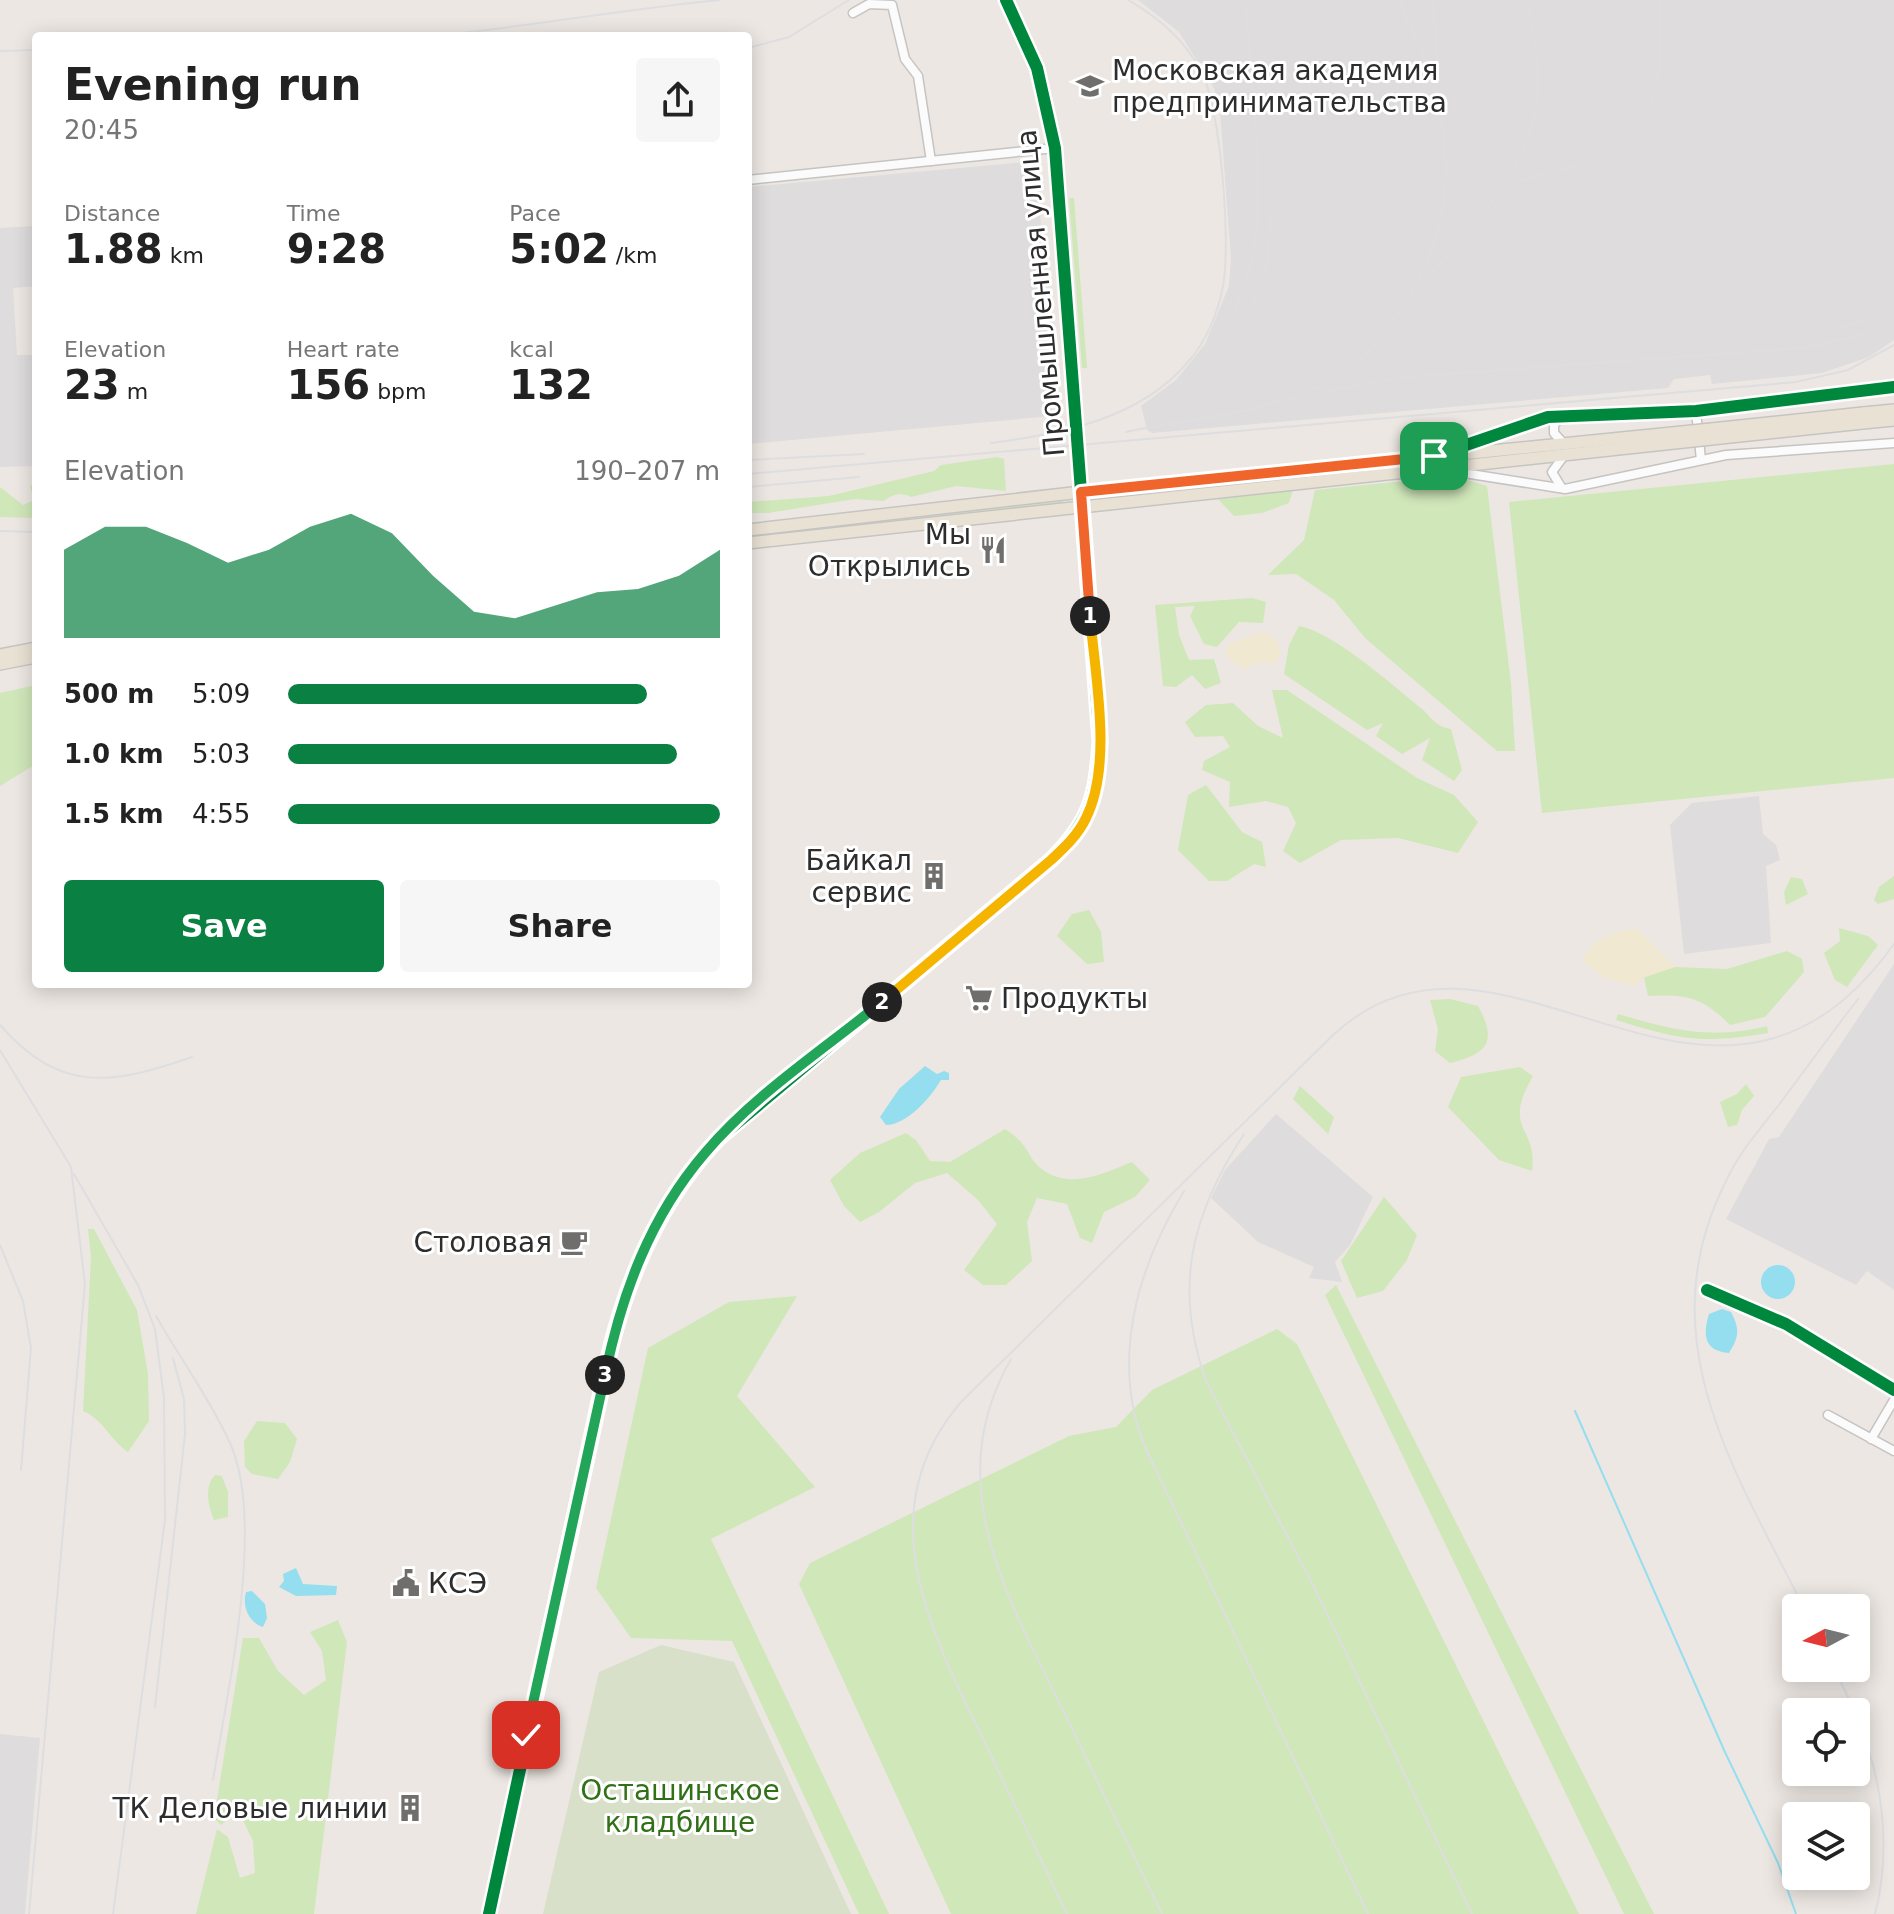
<!DOCTYPE html>
<html lang="en">
<head>
<meta charset="utf-8">
<style>
	body { margin:0; font-family:"DejaVu Sans",sans-serif; background:#f6f6f6; color:#222; height:100vh; display:flex; flex-direction:column; font-size:30px; white-space:nowrap }
	* { box-sizing:border-box; margin:0 }
	p { font-size:26px; color:#767676 }
	.icon { flex:none; width:44px; height:44px; fill:none; stroke:currentColor; stroke-width:2; stroke-linecap:round; stroke-linejoin:round }
	.map { position:relative; flex:1; overflow:hidden }
	.panel { position:absolute; left:32px; top:32px; width:720px; height:956px; display:flex; flex-direction:column; background:#fff; border-radius:8px; box-shadow:0 4px 20px #0003 }
	.panel>* { flex:none }
	.needle { width:52px; rotate:263deg }
	.tools { position:absolute; left:1782px; top:1594px; display:grid; gap:16px }
	.tools a { display:grid; place-items:center; width:88px; height:88px; border-radius:8px; background:#fff; box-shadow:0 4px 20px #0003; font-size:40px }
	.pin { position:absolute; display:grid; place-items:center; width:68px; height:68px; color:#fff; margin:-34px; border-radius:16px; box-shadow:0 4px 12px #0006 }
	.km { position:absolute; width:40px; height:40px; margin:-20px; border-radius:50%; background:#222; color:#fff; font-size:22px; line-height:40px; text-align:center }
	.round { display:grid; place-items:center; flex:none; width:84px; height:84px; border-radius:8px; background:#f6f6f6 }
	.head { display:flex; align-items:center; justify-content:space-between; height:136px; padding:0 32px }
	h1 { font-size:44px; font-weight:700; line-height:60px }
	.metrics { display:grid; grid-template-columns:repeat(3,1fr); gap:12px; height:136px; padding:8px 32px }
	.metrics div { display:grid; align-content:center }
	.metrics b { font-size:40px; font-weight:700 }
	.metrics small { font-size:22px; font-weight:400 }
	.metrics p { font-size:22px }
	.chart { height:224px; padding:16px 32px }
	.chart p { display:flex; justify-content:space-between }
	.chart svg { width:100%; height:144px; margin-top:8px; fill:#0b8043; opacity:.7 }
	.action { display:flex; gap:16px; margin-top:auto; padding:16px 32px }
	.action a { flex:1; height:92px; border-radius:8px; background:#0b8043; color:#fff; font-size:32px; font-weight:700; line-height:92px; text-align:center }
	.action a+a { background:#f6f6f6; color:#222 }
	ul { padding:0 32px; list-style:none; font-size:26px }
	li { display:grid; grid-template-columns:128px 96px 1fr; align-items:center; height:60px }
	li i { height:20px; border-radius:10px; background:#0b8043 }
	.map>svg:first-child { display:block }
</style>
</head>
<body>
<div class="map">
<svg width="1894" height="1914" viewBox="0 0 1894 1914">
	<rect width="100%" height="100%" fill="#ece7e2"/>
	<g fill="#dfdcde">
		<path d="M 1138,0 L 1894,0 L 1894,340 L 1869,357 L 1822,373 L 1712,384 L 1710,375 L 1674,379 L 1668,388 L 1152,433 L 1147,430 L 1141,406 L 1176,380 L 1205,344 L 1229,286 L 1231,259 L 1220,111 L 1214,88 L 1179,32 Z"/>
		<path d="M 1037,161 L 1052,416 L 748,444 L 748,187 Z"/>
		<path d="M 36,226 L 36,286 L 13,288 L 17,355 L 36,355 L 36,466 L 0,467 L 0,228 Z"/>
		<path d="M 1759,796 L 1763,834 L 1776,845 L 1780,860 L 1766,866 L 1771,943 L 1684,954 L 1670,825 L 1692,803 Z"/>
		<path d="M 1894,964 L 1894,1290 L 1867,1271 L 1856,1285 L 1726,1219 L 1769,1139 L 1779,1137 Z"/>
		<path d="M 1276,1114 L 1373,1197 L 1350,1245 L 1335,1262 L 1342,1282 L 1309,1278 L 1314,1267 L 1258,1242 L 1211,1198 L 1225,1170 Z"/>
		<path d="M 0,1734 L 40,1738 L 25,1914 L 0,1914 Z"/>
	</g>
	<g fill="#d0e7ba">
		<path d="M 1063,198 L 1066,198 L 1079,369 L 1075,369 Z"/>
		<path d="M 1069,198 L 1074,198 L 1087,368 L 1082,368 Z"/>
		<path d="M 1570,449 L 1534,455 L 1097,497 L 1101,494 Z"/>
		<path d="M 997,457 L 1004,459 L 1006,491 L 956,486 L 911,497 C 903,492 891,494 884,501 L 855,499 L 768,513 L 748,513 L 748,502 L 829,496 L 934,471 L 941,465 Z"/>
		<path d="M 1894,464 L 1894,778 L 1542,813 L 1509,502 Z"/>
		<path d="M 1454,476 L 1487,486 L 1511,683 L 1515,751 L 1497,751 L 1365,638 L 1334,600 L 1296,574 L 1268,575 L 1304,540 L 1315,490 Z"/>
		<path d="M 36,485 L 36,518 L 0,517 L 0,487 L 23,505 L 34,500 L 30,486 Z"/>
		<path d="M 1293,490 L 1289,503 L 1262,513 L 1234,516 L 1218,499 Z"/>
		<path d="M 1065,499 L 1062,503 L 748,539 L 748,534 Z"/>
		<path d="M 1252,598 L 1266,602 L 1263,623 L 1239,622 L 1217,647 L 1204,644 L 1190,616 L 1195,606 L 1175,607 L 1179,635 L 1189,660 L 1214,659 L 1221,683 L 1205,689 L 1192,675 L 1176,687 L 1163,686 L 1155,605 Z"/>
		<path d="M 1299,626 C 1333,632 1394,686 1422,709 C 1433,719 1435,726 1451,729 L 1462,770 L 1454,781 L 1422,760 L 1430,738 L 1402,754 L 1376,736 L 1383,723 L 1367,730 L 1284,674 L 1289,645 Z"/>
		<path d="M 36,685 L 36,764 L 0,786 L 0,693 Z"/>
		<path d="M 1272,690 L 1287,690 L 1417,778 L 1454,795 L 1478,822 L 1458,853 L 1398,838 L 1341,840 L 1300,863 L 1283,851 L 1296,823 L 1288,807 L 1266,801 L 1229,807 L 1230,782 L 1202,770 L 1204,761 L 1230,747 L 1223,736 L 1195,737 L 1185,722 L 1206,705 L 1233,703 L 1258,726 L 1283,738 Z"/>
		<path d="M 1206,785 L 1242,832 L 1262,842 L 1266,867 L 1254,864 L 1227,881 L 1209,881 L 1178,850 L 1188,795 Z"/>
		<path d="M 1894,876 L 1894,899 L 1878,904 L 1874,900 L 1879,887 Z"/>
		<path d="M 1791,877 L 1802,879 L 1808,894 L 1786,905 L 1784,892 Z"/>
		<path d="M 1089,910 L 1101,932 L 1104,962 L 1087,964 L 1057,936 L 1072,914 Z"/>
		<path d="M 1839,928 L 1868,936 L 1878,945 L 1847,987 L 1835,980 L 1824,953 L 1840,941 Z"/>
		<path d="M 1787,951 L 1802,959 L 1804,972 L 1765,1017 L 1730,1025 C 1702,997 1687,994 1648,996 L 1644,977 L 1675,967 L 1727,969 Z"/>
		<path d="M 1450,999 L 1478,1006 C 1498,1042 1487,1054 1450,1063 L 1435,1051 L 1438,1029 L 1430,1000 Z"/>
		<path d="M 1618,1014 C 1673,1030 1711,1040 1767,1026 L 1768,1033 C 1700,1044 1681,1040 1616,1020 Z"/>
		<path d="M 1520,1067 L 1533,1076 C 1501,1131 1538,1125 1532,1171 L 1499,1160 L 1448,1107 L 1461,1077 Z"/>
		<path d="M 1746,1084 L 1754,1096 L 1742,1110 L 1737,1125 L 1728,1127 L 1720,1102 L 1737,1094 Z"/>
		<path d="M 1300,1086 L 1334,1117 L 1328,1134 L 1293,1099 Z"/>
		<path d="M 1005,1129 C 1029,1143 1028,1160 1043,1170 C 1072,1190 1104,1173 1132,1162 L 1150,1180 L 1135,1197 L 1104,1212 L 1092,1243 L 1080,1238 L 1067,1204 L 1037,1198 L 1027,1222 L 1032,1261 L 1006,1285 L 983,1285 L 964,1270 L 997,1224 L 978,1200 L 947,1173 L 915,1183 L 879,1212 L 860,1222 L 844,1206 L 830,1180 L 860,1153 L 906,1133 L 916,1140 L 930,1161 L 950,1162 Z"/>
		<path d="M 1384,1197 L 1417,1235 L 1407,1260 L 1383,1291 L 1357,1298 L 1341,1261 Z"/>
		<path d="M 88,1229 L 94,1229 L 137,1310 L 148,1374 L 149,1421 L 128,1452 C 110,1440 103,1419 83,1411 L 91,1257 Z"/>
		<path d="M 1336,1285 L 1654,1914 L 1624,1914 L 1325,1295 Z"/>
		<path d="M 797,1296 L 737,1396 L 815,1487 L 711,1539 L 889,1914 L 859,1914 L 732,1641 L 631,1638 L 596,1588 L 648,1348 L 729,1302 Z"/>
		<path d="M 1277,1329 L 1297,1344 L 1579,1914 L 951,1914 L 799,1584 L 810,1563 L 1069,1436 L 1116,1427 L 1152,1390 Z"/>
		<path d="M 257,1421 L 285,1423 L 297,1439 L 290,1462 L 278,1479 L 252,1474 L 245,1467 L 244,1441 Z"/>
		<path d="M 215,1475 L 222,1476 L 228,1492 L 228,1517 L 214,1520 C 208,1506 204,1486 215,1475 Z"/>
		<path d="M 338,1620 L 347,1642 L 314,1914 L 196,1914 L 217,1829 L 228,1837 L 240,1878 L 255,1873 L 253,1841 L 238,1810 L 221,1825 L 214,1818 L 243,1638 L 259,1638 L 278,1671 L 304,1695 L 326,1680 L 322,1651 L 310,1632 Z"/>
	</g>
	<g fill="#f0e8d0">
		<path d="M 1263,632 L 1277,639 L 1280,653 L 1276,664 L 1258,662 L 1245,670 L 1225,655 L 1228,644 Z"/>
		<path d="M 1637,929 L 1675,967 L 1645,977 L 1633,986 L 1603,977 L 1583,961 C 1591,938 1615,930 1637,929 Z"/>
	</g>
	<path fill="#d9e0c9" d="M 661,1645 L 734,1662 L 851,1914 L 543,1914 L 599,1672 Z"/>
	<g fill="#94deef">
		<path d="M 925,1066 L 937,1074 L 944,1071 L 949,1073 L 949,1080 L 941,1080 C 931,1097 907,1125 886,1125 L 880,1117 L 899,1089 Z"/>
		<circle cx="1778" cy="1282" r="17"/>
		<path d="M 1722,1309 L 1731,1312 C 1740,1329 1739,1337 1729,1353 C 1703,1351 1703,1334 1709,1314 Z"/>
		<path d="M 296,1568 L 303,1584 L 337,1586 L 336,1595 L 296,1596 L 279,1587 L 284,1581 L 283,1574 Z"/>
		<path d="M 252,1591 L 265,1604 L 267,1618 L 263,1627 C 248,1622 242,1606 246,1592 Z"/>
	</g>
	<g fill="none" stroke-linecap="round" stroke-linejoin="round">
		<path stroke="#94deef" stroke-width="2" d="M 1575,1411 L 1724,1750 L 1778,1863 L 1796,1914"/>
		<g stroke="#c5c4c3" stroke-width="11">
			<g id="minor">
				<path d="M 853,13 L 869,4 L 892,5 L 905,59 L 918,76 L 931,161"/>
				<path d="M 748,180 L 1055,148"/>
				<path d="M 1696,411 L 1701,460"/>
				<path d="M 1561,417 L 1554,425 L 1554,433 L 1564,444"/>
				<path d="M 1443,453 L 1548,417 L 1696,411 L 1894,387"/>
				<path d="M 1445,470 L 1565,489 L 1726,455 L 1894,443"/>
				<path d="M 1561,487 L 1552,472 L 1563,457"/>
				<path d="M 1707,1290 L 1786,1324 L 1894,1390"/>
				<path d="M 1828,1415 L 1894,1451"/>
				<path d="M 1871,1439 L 1894,1400"/>
				<path d="M 489,1914 L 610,1350 C 630,1271 662,1198 719,1138 L 1051,860 C 1091,821 1096,796 1100,742 L 1055,148 L 1037,68 L 1006,0"/>
			</g>
		</g>
		<g stroke="#c6c4c3" stroke-width="14">
			<g id="major">
				<path d="M 1863,413 L 1894,410"/>
				<path d="M 1863,423 L 1894,420"/>
				<path d="M 748,530 L 1081,492 L 1692,431"/>
				<path d="M 748,543 L 1693,441"/>
				<path d="M 0,655 L 36,648"/>
				<path d="M 0,664 L 36,657"/>
			</g>
		</g>
		<use href="#minor" stroke="#fcfbfb" stroke-width="8"/>
		<use href="#major" stroke="#e9e2d4" stroke-width="11"/>
		<g stroke="#dedee0" stroke-width="2">
			<path d="M 1433,0 L 1438,76"/>
			<path d="M 432,36 C 529,27 624,9 720,0"/>
			<path d="M 748,48 L 789,37 L 849,0"/>
			<path d="M 0,51 L 36,50"/>
			<path d="M 1504,191 C 1525,175 1548,174 1573,167 C 1658,143 1665,76 1660,0"/>
			<path d="M 1418,290 C 1465,232 1534,171 1538,92 C 1540,61 1532,30 1527,0"/>
			<path d="M 1230,332 C 1265,304 1270,257 1270,216"/>
			<path d="M 1832,332 L 1866,318 L 1894,293"/>
			<path d="M 1206,352 C 1266,286 1261,200 1255,117 C 1252,78 1249,39 1245,0"/>
			<path d="M 1327,391 L 1404,377 L 1803,348 L 1858,336 L 1894,319"/>
			<path d="M 1126,432 C 1184,420 1269,412 1321,386 C 1385,354 1434,269 1444,199 C 1448,164 1444,124 1436,90 C 1428,58 1410,31 1400,0"/>
			<path d="M 991,443 C 1061,434 1140,419 1188,362 C 1206,342 1218,313 1223,286 C 1231,243 1221,108 1201,71 C 1184,39 1159,18 1128,0"/>
			<path d="M 748,460 L 864,454"/>
			<path d="M 748,474 L 1796,382 L 1848,370 L 1894,345"/>
			<path d="M 748,487 L 859,477"/>
			<path d="M 0,531 L 36,532"/>
			<path d="M 0,1025 C 61,1095 114,1084 192,1057"/>
			<path d="M 0,1050 L 71,1167 L 85,1284 L 29,1914"/>
			<path d="M 1244,1134 C 1191,1215 1173,1287 1206,1381 L 1313,1585 L 1472,1914"/>
			<path d="M 74,1174 L 138,1285 L 155,1329 L 164,1398 L 165,1520 L 113,1914"/>
			<path d="M 1184,1191 C 1137,1268 1110,1361 1145,1447 L 1368,1914"/>
			<path d="M 0,1245 L 23,1301 L 31,1348 L 21,1470"/>
			<path d="M 156,1316 C 180,1358 210,1399 230,1443 C 266,1522 227,1694 213,1780"/>
			<path d="M 1011,1359 C 939,1485 1008,1598 1064,1712 C 1097,1780 1129,1847 1162,1914"/>
			<path d="M 1804,1608 C 1734,1469 1647,1338 1726,1181 C 1739,1153 1759,1130 1778,1106 C 1805,1070 1831,1034 1858,999"/>
			<path d="M 1834,1668 L 1855,1712"/>
			<path d="M 155,1707 L 185,1434 L 184,1399 L 173,1358"/>
			<path d="M 1856,1714 C 1882,1778 1892,1847 1875,1914"/>
			<path d="M 1067,1914 C 1040,1857 1012,1800 985,1743 C 931,1632 867,1512 961,1402 L 1332,1036 C 1502,875 1711,1198 1894,944"/>
		</g>
		<g stroke="#c6c4c3" stroke-width="14" stroke-linecap="butt">
			<g id="major-bridge">
				<path d="M 1692,431 L 1863,413"/>
				<path d="M 1693,441 L 1863,423"/>
			</g>
		</g>
		<use href="#major-bridge" stroke="#e9e2d4" stroke-width="11"/>
		<g stroke="#fff" stroke-width="17">
			<g id="cycleway">
				<path d="M 1434,456 L 1548,417 L 1696,411 L 1894,387"/>
				<path d="M 1707,1290 L 1786,1324 L 1894,1390"/>
				<path d="M 489,1914 L 610,1350 C 630,1271 662,1198 719,1138 L 1051,860 C 1091,821 1096,796 1100,742 L 1055,148 L 1037,68 L 1006,0"/>
			</g>
		</g>
		<use href="#cycleway" stroke="#00873e" stroke-width="12"/>
	</g>
	<g fill="none" stroke-linecap="round" stroke-linejoin="round">
		<g stroke="#fff" stroke-width="16">
			<path id="split-1" d="M 1090,616 L 1081,492 L 1434,456"/>
		</g>
		<g stroke="#fff" stroke-width="16">
			<path id="split-2" d="M 882,1002 L 1051,860 C 1065,847 1078,835 1086,818 C 1113,764 1095,675 1090,616"/>
		</g>
		<g stroke="#fff" stroke-width="16">
			<path id="split-3" d="M 605,1375 C 622,1293 650,1217 705,1153 C 754,1095 823,1050 882,1002"/>
		</g>
		<g stroke="#fff" stroke-width="16">
			<path id="split-4" d="M 526,1735 L 605,1375"/>
		</g>
		<use href="#split-1" stroke="#f0652b" stroke-width="10"/>
		<use href="#split-2" stroke="#f5b400" stroke-width="10"/>
		<use href="#split-3" stroke="#22a559" stroke-width="10"/>
		<use href="#split-4" stroke="#22a559" stroke-width="10"/>
	</g>
	<defs>
		<g id="university-bare" transform="scale(2.16)"><path d="M0-5L7-2L0 1L-7-2ZM-4 1L0 2.5L4 1V4Q0 6-4 4Z" fill="#706e6c" stroke="#fff" stroke-width="2.5" paint-order="stroke"/></g>
		<g id="restaurant-bare" transform="scale(2.16)"><path d="M-5-6h1v4h1v-4h1v4h1v-4h1v5L-1.5 .5V6h-2V.5L-5-1ZM5-6V6H3V1.5H1.5Q1.5-4 5-6Z" fill="#706e6c" stroke="#fff" stroke-width="2.5" paint-order="stroke"/></g>
		<g id="building-bare" transform="scale(2.16)"><path d="M-4-6H4V6H1V3H-1V6H-4ZM-2.5-4.3h1.7v1.8h-1.7ZM.8-4.3h1.7v1.8H.8ZM-2.5-1h1.7V.8h-1.7ZM.8-1h1.7V.8H.8Z" fill="#706e6c" stroke="#fff" stroke-width="2.5" paint-order="stroke"/></g>
		<g id="supermarket-bare" transform="scale(2.16)"><path d="M-6-5.5h2.5l.6 2H6L4.5 2H-2.5L-4.4-4H-6ZM-1.5 3.2a1.3 1.3 0 1 0 .1 0ZM3 3.2a1.3 1.3 0 1 0 .1 0Z" fill="#706e6c" stroke="#fff" stroke-width="2.5" paint-order="stroke"/></g>
		<g id="cafe-bare" transform="scale(2.16)"><path d="M-5.5-4.5H6V0H3Q3 3.5 0 3.5H-2.5Q-5.5 3.5-5.5 0ZM3-3.2v2h1.7v-2ZM-6 4.5H4V6H-6Z" fill="#706e6c" stroke="#fff" stroke-width="2.5" paint-order="stroke"/></g>
		<g id="civic-bare" transform="scale(2.16)"><path d="M-.6-6.5H3V-4.5H.6V-3L4-1V1h2V6H-6V1h2V-1L-.6-3ZM-1.2 2.5V6h2.4V2.5Z" fill="#706e6c" stroke="#fff" stroke-width="2.5" paint-order="stroke"/></g>
	</defs>
	<g fill-rule="evenodd">
		<use href="#university-bare" x="1090" y="86"/>
		<use href="#restaurant-bare" x="993" y="550"/>
		<use href="#building-bare" x="934" y="876"/>
		<use href="#supermarket-bare" x="979" y="998"/>
		<use href="#cafe-bare" x="574" y="1242"/>
		<use href="#civic-bare" x="406" y="1583"/>
		<use href="#building-bare" x="410" y="1808"/>
	</g>
	<g text-anchor="middle" stroke-width="6" stroke-linejoin="round" paint-order="stroke">
		<g font-size="28" fill="#2d2d2d" stroke="#fff" text-anchor="end">
			<text x="1112" y="80" text-anchor="start">Московская академия<tspan x="1112" dy="32">предпринимательства</tspan></text>
			<text x="971" y="544">Мы<tspan x="971" dy="32">Открылись</tspan></text>
			<text x="912" y="870">Байкал<tspan x="912" dy="32">сервис</tspan></text>
			<text x="1001" y="1008" text-anchor="start">Продукты</text>
			<text x="552" y="1252">Столовая</text>
			<text x="428" y="1593" text-anchor="start">КСЭ</text>
			<text x="388" y="1818">ТК Деловые линии</text>
		</g>
		<g font-size="28" fill="#2d2d2d" stroke="#fff">
			<text transform="translate(1040 293) rotate(-95)" y="10">Промышленная улица</text>
		</g>
		<g font-size="28" fill="#307017" stroke="#fff">
			<text x="680" y="1800">Осташинское<tspan x="680" dy="32">кладбище</tspan></text>
		</g>
	</g>
</svg>
<div class="tools">
<a><svg class="needle" viewBox="-14 -14 28 28"><path d="M0-13l5 13h-10z" fill="#e53935"/><path d="M0 13l5-13h-10z" fill="#767676"/></svg></a>
<a><svg class="icon" aria-label="locate" viewBox="0 0 24 24"><circle cx="12" cy="12" r="6"/><path d="M12 2v4M12 18v4M2 12h4M18 12h4"/></svg></a>
<a><svg class="icon" aria-label="layers" viewBox="0 0 24 24"><path d="M12 4l9 5-9 5-9-5zM3 14l9 5 9-5"/></svg></a>
</div>
<div class="pin" style="left:1434px;top:456px;background:#1e9e55"><svg class="icon" aria-label="arrive" viewBox="0 0 24 24"><path d="M6 21V4h12l-3 4 3 4H6"/></svg></div>
<div class="pin" style="left:526px;top:1735px;background:#d93025"><svg class="icon" aria-label="check" viewBox="0 0 24 24"><path d="M5 12l5 5 9-10"/></svg></div>
<b class="km" style="left:1090px;top:616px">1</b>
<b class="km" style="left:882px;top:1002px">2</b>
<b class="km" style="left:605px;top:1375px">3</b>
<section class="panel">
<div class="head"><div><h1>Evening run</h1><p>20:45</p></div><a class="round"><svg class="icon" aria-label="share" viewBox="0 0 24 24"><path d="M12 15V3M7 8l5-5 5 5M5 13v7h14v-7"/></svg></a></div>
<div class="metrics">
<div><p>Distance</p><b>1.88<small> km</small></b></div>
<div><p>Time</p><b>9:28</b></div>
<div><p>Pace</p><b>5:02<small> /km</small></b></div>
</div>
<div class="metrics">
<div><p>Elevation</p><b>23<small> m</small></b></div>
<div><p>Heart rate</p><b>156<small> bpm</small></b></div>
<div><p>kcal</p><b>132</b></div>
</div>
<div class="chart"><p><span>Elevation</span>190–207 m</p>
<svg viewBox="0 0 160 44" preserveAspectRatio="none"><path d="M0 44V17L10 10L20 10L30 15L40 21L50 17L60 10L70 6L80 12L90 25L100 36L110 38L120 34L130 30L140 29L150 25L160 17V44z"/></svg>
</div>
<ul>
<li><b>500 m</b>5:09<i style="width:83%"></i></li>
<li><b>1.0 km</b>5:03<i style="width:90%"></i></li>
<li><b>1.5 km</b>4:55<i style="width:100%"></i></li>
</ul>
<div class="action"><a>Save</a><a>Share</a></div>
</section>
</div>
</body>
</html>
